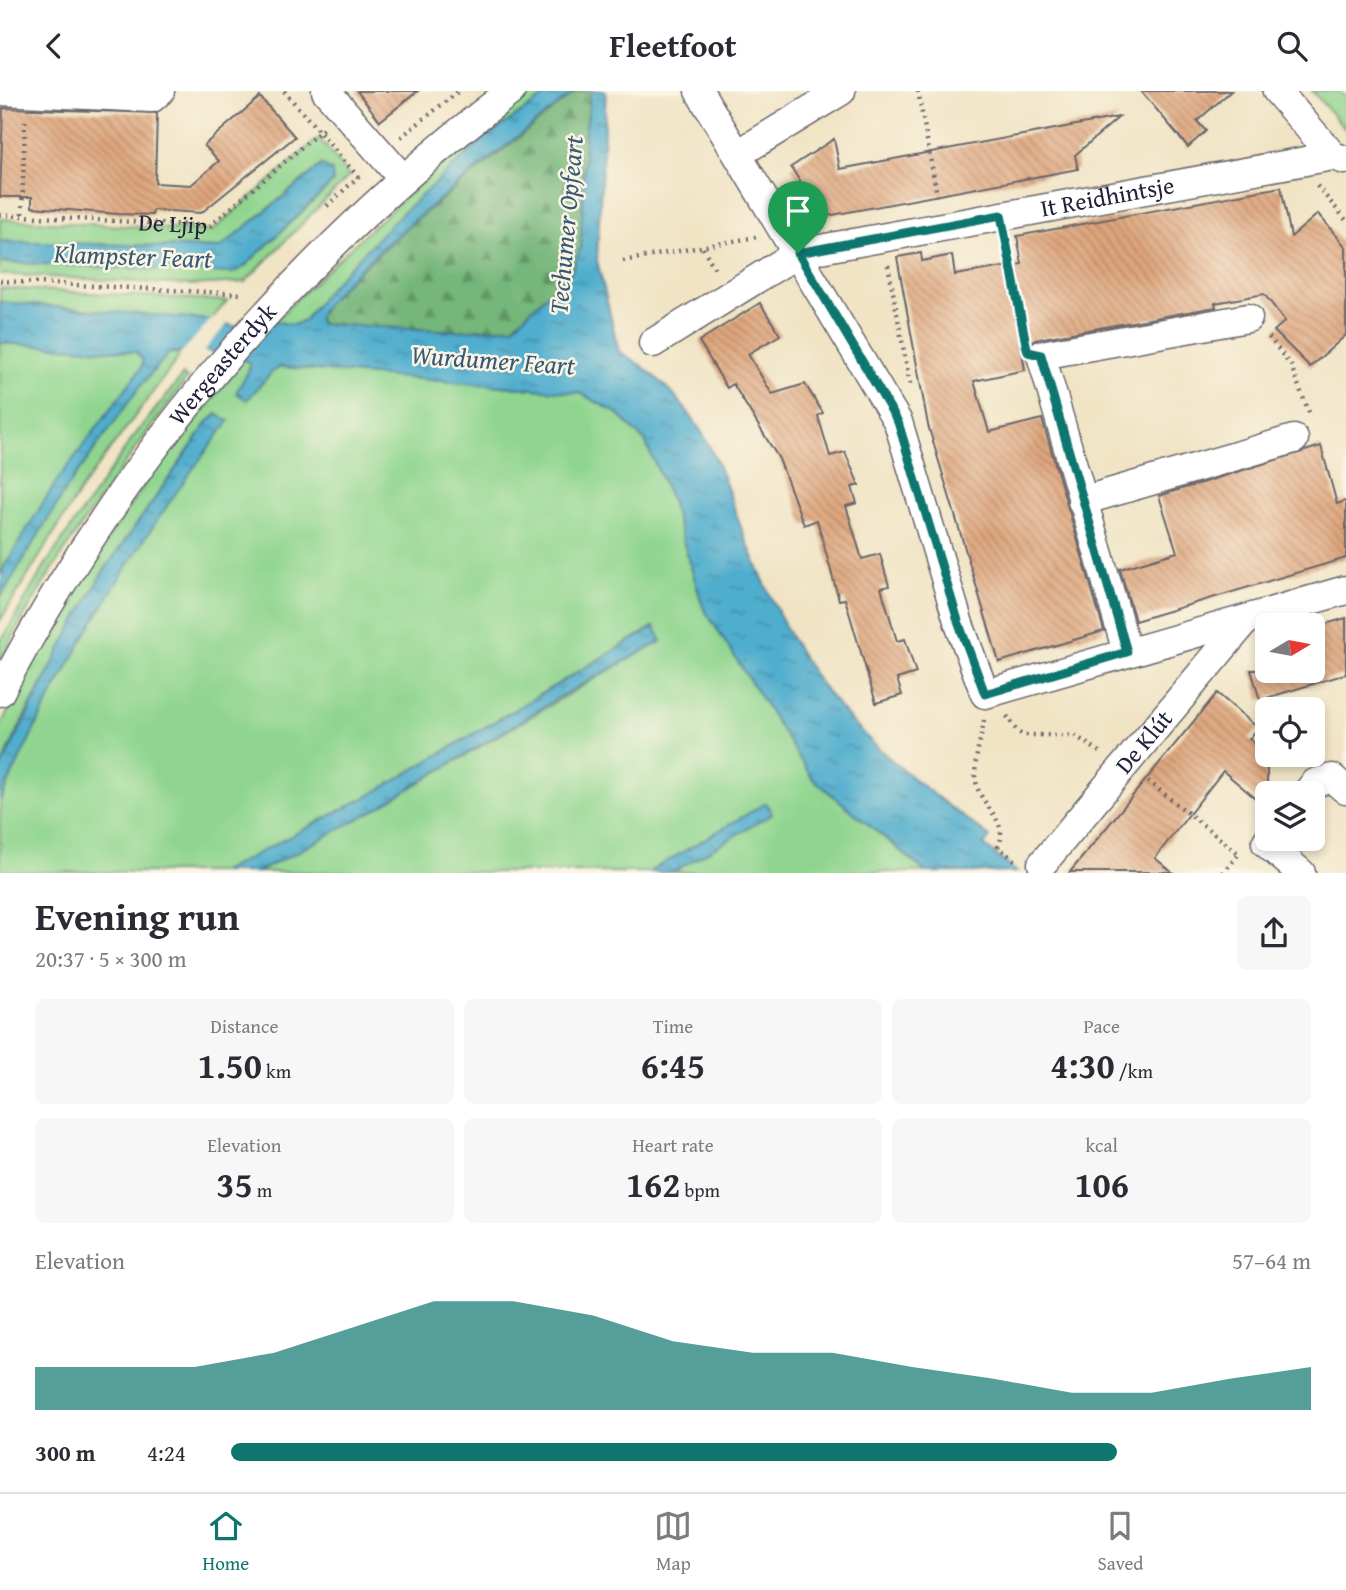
<!DOCTYPE html>
<html lang="en">
<head>
<meta charset="utf-8">
<style>
	body { margin:0; font-family:"Gentium Book Plus",serif; background:#f7f7f7; color:#2b2b33; height:100vh; display:flex; flex-direction:column; font-size:26px; white-space:nowrap }
	* { box-sizing:border-box; margin:0 }
	p { font-size:23px; color:#7c7c81 }
	.icon { flex:none; width:38px; height:38px; fill:none; stroke:currentColor; stroke-width:2; stroke-linecap:round; stroke-linejoin:round }
	.map { position:relative; height:782px; overflow:hidden }
	.drawer { display:flex; flex-direction:column; background:#fff; flex:1 }
	.drawer>* { flex:none }
	.needle { width:46px; rotate:80deg }
	.controls { position:absolute; left:1255px; top:522px; display:grid; gap:14px }
	.controls a { display:grid; place-items:center; width:70px; height:70px; border-radius:10px; background:#fff; box-shadow:0 4px 10px #0003; font-size:35px }
	.pin { position:absolute; display:grid; place-items:center; width:60px; height:60px; color:#fff; margin:-72px -30px; border-radius:50% 50% 50% 0; rotate:-45deg; box-shadow:0 0 7px #0007 }
	.pin .icon { rotate:45deg }
	.round { display:grid; place-items:center; flex:none; width:74px; height:74px; border-radius:10px; background:#f7f7f7 }
	.summary { display:flex; align-items:center; justify-content:space-between; height:119px; padding:0 35px }
	h1 { font-size:38px; font-weight:800; line-height:52px }
	.stats { display:grid; grid-template-columns:repeat(3,1fr); gap:10px; height:119px; padding:7px 35px }
	.stats div { display:grid; align-content:center; border-radius:10px; background:#f7f7f7; text-align:center }
	.stats b { font-size:35px; font-weight:800 }
	.stats small { font-size:19px; font-weight:400 }
	.stats p { font-size:19px }
	.chart { height:196px; padding:14px 35px }
	.chart p { display:flex; justify-content:space-between }
	.chart svg { width:100%; height:126px; margin-top:7px; fill:#0f766e; opacity:.7 }
	ul { padding:0 35px; list-style:none; font-size:23px }
	li { display:grid; grid-template-columns:112px 84px 1fr; align-items:center; height:52px }
	li i { height:18px; border-radius:9px; background:#0f766e }
	header { display:flex; justify-content:space-between; align-items:center; height:91px; padding:0 35px; background:#fff; font-size:32px; font-weight:800 }
	.dock { display:flex; justify-content:space-around; align-items:center; height:98px; border-top:2px solid #e1e1e2; background:#fff; font-size:19px; color:#7c7c81 }
	.dock a { display:grid; justify-items:center; gap:4px }
	.dock .active { color:#0f766e }
	.map>svg:first-child { display:block }
</style>
</head>
<body>
<header><svg class="icon" aria-label="back" viewBox="0 0 24 24"><path d="M15 5l-7 7 7 7"/></svg>Fleetfoot<svg class="icon" aria-label="search" viewBox="0 0 24 24"><circle cx="10" cy="10" r="6"/><path d="M15 15l6 6"/></svg></header>
<div class="map">
<svg width="1346" height="782" viewBox="0 0 1346 782">
	<defs>
		<pattern id="forest-firs" width="22" height="20" patternUnits="userSpaceOnUse" patternTransform="scale(1.75)"><rect width="22" height="20" fill="#74b67a"/><path d="M5 1l3.5 6h-7zM16 11l3.5 6h-7z" fill="#5f9465"/></pattern>
		<pattern id="water-ripples" width="26" height="14" patternUnits="userSpaceOnUse" patternTransform="scale(1.75)"><rect width="26" height="14" fill="#4fadcd"/><path d="M2 4q2-2 4 0t4 0M15 11q2-2 4 0t4 0" fill="none" stroke="#418ca8"/></pattern>
		<pattern id="building-back-hatch" width="6" height="6" patternUnits="userSpaceOnUse" patternTransform="scale(1.75)"><rect width="6" height="6" fill="#dea57b"/><path d="M-1 5l2 2M0 0l6 6M5-1l2 2" fill="none" stroke="#b48666"/></pattern>
	</defs>
	<rect width="100%" height="100%" fill="#fcf5e5"/>
	<filter id="ink" filterUnits="userSpaceOnUse"><feTurbulence type="fractalNoise" baseFrequency=".0143" numOctaves="2"/><feDisplacementMap in="SourceGraphic" scale="14" xChannelSelector="R" yChannelSelector="G"/><feConvolveMatrix kernelMatrix="1 2 1 2 8 2 1 2 1" color-interpolation-filters="sRGB"/></filter>
	<filter id="wash" filterUnits="userSpaceOnUse"><feTurbulence type="fractalNoise" baseFrequency=".00686" numOctaves="4" result="noise"/><feDisplacementMap in="SourceGraphic" scale="28" xChannelSelector="R" yChannelSelector="G"/><feGaussianBlur stdDeviation="1.57" result="paint"/><feColorMatrix in="noise" values="0 0 0 0 0 0 0 0 0 0 0 0 0 0 0 0 0 1.4 0 .05"/><feComposite in="paint" operator="in"/></filter>
	<g filter="url(#wash)">
		<rect width="100%" height="100%" fill="#f0e4c5"/>
		<g fill="#90d58f" stroke="#597c65" stroke-width="2">
			<path d="M 534,0 L 552,0 L 486,46 L 329,197 L 304,230 L 293,234 L 274,230 C 357,149 440,70 534,0 Z"/>
			<path d="M 1312,0 L 1339,0 L 1346,7 L 1346,39 Z"/>
			<path d="M 319,47 L 349,85 L 245,191 L 190,194 L 0,183 L 0,171 L 233,182 L 244,176 L 333,91 L 321,74 L 220,157 L 0,150 L 0,128 L 212,140 Z"/>
			<path d="M 0,197 L 227,210 L 211,229 L 0,211 Z"/>
			<path d="M 0,252 L 136,261 L 143,270 L 141,277 L 57,391 L 0,482 Z"/>
			<path d="M 169,262 L 181,263 L 81,398 L 0,530 L 0,507 L 67,397 L 141,294 Z"/>
			<path d="M 240,268 L 249,271 L 247,309 L 272,281 L 281,276 L 580,302 L 617,322 L 645,350 L 670,406 L 703,516 L 812,687 L 926,781 L 673,781 L 772,723 L 766,713 L 649,781 L 257,781 C 396,712 525,625 661,550 L 653,536 L 374,702 L 222,781 L 0,781 L 0,710 L 35,633 L 117,488 L 174,400 L 228,331 L 217,323 L 209,330 L 101,484 L 22,630 L 0,678 L 0,635 L 72,502 L 152,382 L 229,288 Z"/>
			<path d="M 183,284 L 187,287 C 121,378 50,470 0,571 L 0,552 L 44,476 L 134,345 Z"/>
		</g>
		<path fill="url(#forest-firs)" stroke="#4b6c5a" stroke-width="2" d="M 576,0 L 591,0 L 581,156 L 572,180 L 513,236 L 457,240 L 321,233 L 318,226 L 331,206 L 406,137 Z"/>
		<g fill="url(#water-ripples)" stroke="#386884" stroke-width="2">
			<path d="M 552,0 L 576,0 C 536,32 323,193 318,229 L 321,233 L 457,240 L 513,236 L 572,180 L 581,156 L 585,43 L 591,0 L 606,0 L 597,169 L 619,261 C 661,283 698,326 716,369 C 728,395 735,423 746,449 C 760,482 775,518 793,550 C 843,639 910,686 990,746 L 984,754 L 1017,781 L 926,781 L 812,687 L 703,516 L 670,406 L 645,350 L 617,322 L 580,302 L 281,276 L 272,281 L 247,309 L 236,302 L 250,277 L 249,271 L 204,259 L 169,262 L 141,294 L 67,397 L 0,507 L 3,477 L 56,391 L 141,277 L 143,270 L 136,261 L 0,252 L 0,211 L 211,229 L 237,236 L 274,230 L 293,234 L 304,230 L 329,197 L 401,123 L 486,46 Z"/>
			<path d="M 322,74 L 332,80 L 333,91 L 244,176 L 233,182 L 0,171 L 0,150 L 220,157 Z"/>
			<path d="M 217,323 L 229,330 C 137,449 62,574 0,710 L 0,678 L 61,557 L 101,484 L 209,330 Z"/>
			<path d="M 654,536 L 662,550 L 561,605 L 373,720 L 299,760 L 257,781 L 222,781 L 374,702 Z"/>
			<path d="M 766,712 L 772,723 L 673,781 L 649,781 Z"/>
		</g>
		<path fill="#f0e4c5" d="M 213,226 L 229,231 L 201,263 L 178,266 Z"/>
		<g id="blocks">
			<g fill="url(#building-back-hatch)">
				<path d="M 357,0 L 418,0 L 380,30 Z"/>
				<path d="M 1141,0 L 1231,0 L 1197,30 L 1206,40 L 1188,56 Z"/>
				<path d="M 260,6 L 295,46 L 201,122 L 153,119 L 152,124 L 118,123 L 32,116 L 32,106 L 0,106 L 3,17 L 157,22 L 155,92 L 191,94 L 219,70 L 204,54 Z"/>
				<path d="M 1119,26 L 1075,64 L 1078,78 L 822,126 L 791,76 L 834,48 L 840,78 Z"/>
				<path d="M 1281,96 L 1291,146 L 1318,123 L 1346,156 L 1346,244 L 1310,276 L 1274,240 L 1285,230 L 1264,203 L 1215,212 L 1216,216 L 1038,248 L 1021,255 L 1025,279 L 974,290 L 989,341 L 1042,328 L 1104,540 L 999,571 L 928,334 L 897,166 L 921,162 L 922,170 L 952,164 L 955,184 L 1022,173 L 1017,145 Z"/>
				<path d="M 760,212 L 780,244 L 748,263 L 772,303 L 805,293 L 823,322 L 818,325 L 830,365 L 845,361 L 859,394 L 852,396 L 857,412 L 846,415 L 862,468 L 880,463 L 889,495 L 881,497 L 897,550 L 905,548 L 916,582 L 897,588 L 902,604 L 876,612 L 845,508 L 839,509 L 817,429 L 804,434 L 779,368 L 733,293 L 727,297 L 699,250 Z"/>
				<path d="M 1321,355 L 1337,413 L 1346,410 L 1346,467 L 1135,530 L 1120,478 L 1177,461 L 1159,405 Z"/>
				<path d="M 1346,527 L 1346,583 L 1260,609 L 1251,579 L 1312,579 L 1312,537 Z"/>
				<path d="M 1217,602 L 1258,637 L 1249,648 L 1267,662 L 1267,717 L 1223,680 L 1155,767 L 1172,781 L 1070,781 Z"/>
			</g>
		</g>
	</g>
	<g filter="url(#ink)">
		<use href="#blocks" fill-opacity="0" stroke="#6a666b" stroke-width="2"/>
		<g fill="none" stroke-linecap="round" stroke-linejoin="round">
			<g stroke="#6a666b" stroke-width="31">
				<g id="minor">
					<path d="M 0,0 L 152,7 L 160,0"/>
					<path d="M 326,0 L 403,88"/>
					<path d="M 699,0 L 898,331 L 959,533 L 985,603 L 1346,499"/>
					<path d="M 1277,0 L 1333,65 L 1345,69"/>
					<path d="M 738,63 L 841,0"/>
					<path id="s2" d="M 653,252 L 798,162 L 1333,65"/>
					<path d="M 1082,410 L 1294,348"/>
					<path d="M 1127,561 L 1041,264 L 1248,227"/>
					<path id="s3" d="M 0,601 C 126,361 296,164 511,0"/>
					<path d="M 1307,702 L 1315,692 L 1332,687 L 1346,699"/>
					<path d="M 1269,747 L 1266,752 L 1301,782"/>
					<path id="s4" d="M 1042,773 L 1246,529"/>
				</g>
			</g>
			<g stroke="#6a666b" stroke-width="4.5" stroke-dasharray="2 5" stroke-linecap="butt">
				<path d="M 284,0 L 358,86"/>
				<path d="M 918,0 L 938,109"/>
				<path d="M 401,46 L 459,0"/>
				<path d="M 1317,95 L 1346,129"/>
				<path d="M 327,115 L 361,83"/>
				<path d="M 22,123 L 25,30"/>
				<path id="s1" d="M 0,124 L 210,135 L 323,38"/>
				<path d="M 1006,151 L 1024,242"/>
				<path d="M 703,157 L 716,180"/>
				<path d="M 623,170 L 756,146"/>
				<path d="M 888,174 L 910,293"/>
				<path d="M 0,190 L 243,203"/>
				<path d="M 1269,246 L 1291,275 L 1310,324"/>
				<path d="M 1007,625 L 1017,640 L 1023,644 L 1074,644 L 1100,661"/>
				<path d="M 984,629 C 981,649 973,670 976,690 C 979,715 1011,730 998,756 L 1016,770"/>
				<path d="M 1148,690 L 1239,763"/>
				<path d="M 1223,782 L 1238,764"/>
			</g>
			<use href="#minor" stroke="#fff" stroke-width="28"/>
		</g>
	</g>
	<g fill="none" stroke-linecap="round" stroke-linejoin="round" filter="url(#ink)">
		<g stroke="#fff" stroke-width="14">
			<path id="route" d="M 1001,124 L 1026,253 L 1028,261 L 1041,264 L 1127,561 L 985,603 L 959,533 L 898,331 L 798,162 Z"/>
		</g>
		<use href="#route" stroke="#0f766e" stroke-width="9"/>
	</g>
	<g text-anchor="middle" stroke-width="5" stroke-linejoin="round" paint-order="stroke">
		<g font-size="24" fill="#22223b" stroke="#fcf5e5">
			<text dy="8" stroke="none"><textPath href="#s2" startOffset="485">It Reidhintsje</textPath></text>
			<text dy="8" stroke="none"><textPath href="#s1" startOffset="173">De Ljip</textPath></text>
			<text dy="8" stroke="none"><textPath href="#s3" startOffset="397">Wergeasterdyk</textPath></text>
			<text dy="8" stroke="none"><textPath href="#s4" startOffset="159">De Klút</textPath></text>
		</g>
		<g font-size="26" font-style="italic" fill="#345a75" stroke="#fcf5e5">
			<text transform="translate(566 134) rotate(-85)" y="9">Techumer Opfeart</text>
			<text transform="translate(133 165) rotate(2)" y="9">Klampster Feart</text>
			<text transform="translate(493 269) rotate(4)" y="9">Wurdumer Feart</text>
		</g>
	</g>
</svg>
<div class="controls">
<a><svg class="needle" viewBox="-14 -14 28 28"><path d="M0-13l5 13h-10z" fill="#e53935"/><path d="M0 13l5-13h-10z" fill="#7c7c81"/></svg></a>
<a><svg class="icon" aria-label="locate" viewBox="0 0 24 24"><circle cx="12" cy="12" r="6"/><path d="M12 2v4M12 18v4M2 12h4M18 12h4"/></svg></a>
<a><svg class="icon" aria-label="layers" viewBox="0 0 24 24"><path d="M12 4l9 5-9 5-9-5zM3 14l9 5 9-5"/></svg></a>
</div>
<div class="pin" style="left:798px;top:162px;background:#1e9e55"><svg class="icon" aria-label="arrive" viewBox="0 0 24 24"><path d="M6 21V4h12l-3 4 3 4H6"/></svg></div>
</div>
<section class="drawer">
<div class="summary"><div><h1>Evening run</h1><p>20:37 · 5 × 300 m</p></div><a class="round"><svg class="icon" aria-label="share" viewBox="0 0 24 24"><path d="M12 15V3M7 8l5-5 5 5M5 13v7h14v-7"/></svg></a></div>
<div class="stats">
<div><p>Distance</p><b>1.50<small> km</small></b></div>
<div><p>Time</p><b>6:45</b></div>
<div><p>Pace</p><b>4:30<small> /km</small></b></div>
</div>
<div class="stats">
<div><p>Elevation</p><b>35<small> m</small></b></div>
<div><p>Heart rate</p><b>162<small> bpm</small></b></div>
<div><p>kcal</p><b>106</b></div>
</div>
<div class="chart"><p><span>Elevation</span>57–64 m</p>
<svg viewBox="0 0 160 44" preserveAspectRatio="none"><path d="M0 44V29L10 29L20 29L30 24L40 15L50 6L60 6L70 11L80 20L90 24L100 24L110 29L120 33L130 38L140 38L150 33L160 29V44z"/></svg>
</div>
<ul>
<li><b>300 m</b>4:24<i style="width:82%"></i></li>
</ul>
</section>
<nav class="dock">
<a class="active"><svg class="icon" aria-label="home" viewBox="0 0 24 24"><path d="M3 11l9-7 9 7M6 9v11h12V9"/></svg>Home</a>
<a><svg class="icon" aria-label="map" viewBox="0 0 24 24"><path d="M3 6l6-2 6 2 6-2v14l-6 2-6-2-6 2zM9 4v14M15 6v14"/></svg>Map</a>
<a><svg class="icon" aria-label="saved" viewBox="0 0 24 24"><path d="M7 4h10v16l-5-4-5 4z"/></svg>Saved</a>
</nav>
</body>
</html>
